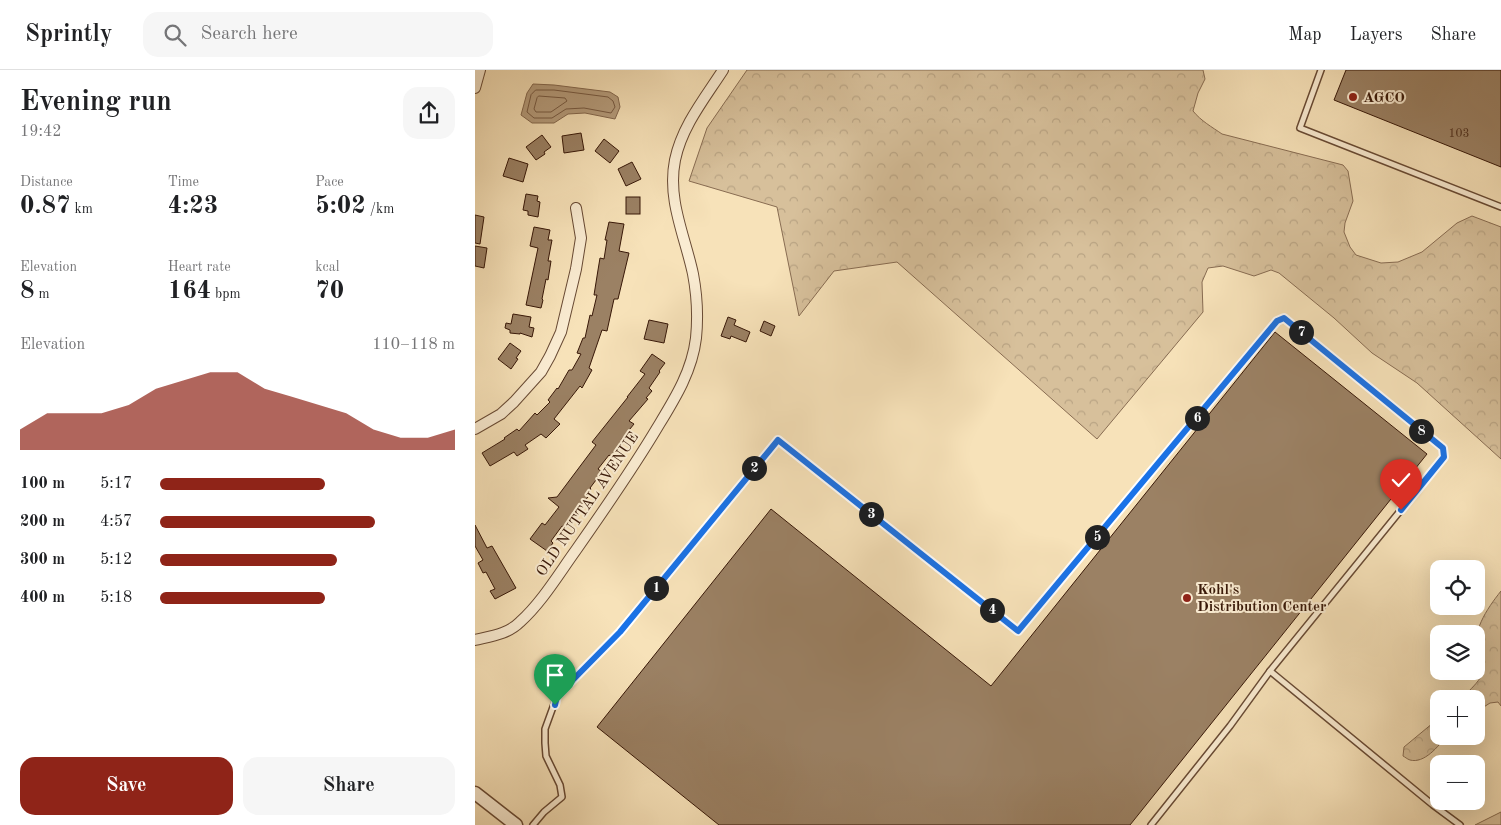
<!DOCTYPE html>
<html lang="en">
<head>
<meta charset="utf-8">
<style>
	body { margin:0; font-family:"Old Standard TT",serif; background:#f6f6f6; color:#202124; height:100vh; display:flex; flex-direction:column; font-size:19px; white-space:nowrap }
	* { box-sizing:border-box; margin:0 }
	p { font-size:16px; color:#757577 }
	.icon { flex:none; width:28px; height:28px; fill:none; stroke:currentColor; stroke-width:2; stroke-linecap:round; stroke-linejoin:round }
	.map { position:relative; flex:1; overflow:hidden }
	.panel { display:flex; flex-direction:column; background:#fff; width:475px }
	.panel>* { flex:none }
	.tools { position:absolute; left:955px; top:490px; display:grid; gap:10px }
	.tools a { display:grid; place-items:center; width:55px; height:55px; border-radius:10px; background:#fff; box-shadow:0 5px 20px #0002; font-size:25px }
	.pin { position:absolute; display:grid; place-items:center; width:42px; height:42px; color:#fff; margin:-51px -21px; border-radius:50% 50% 50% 0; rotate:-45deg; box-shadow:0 0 5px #0007 }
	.pin .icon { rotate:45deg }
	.km { position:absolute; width:25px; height:25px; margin:-12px; border-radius:50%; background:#222; color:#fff; font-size:14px; line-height:25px; text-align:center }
	.round { display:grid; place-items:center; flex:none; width:52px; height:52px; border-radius:15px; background:#f6f6f6 }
	.head { display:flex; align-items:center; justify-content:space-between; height:85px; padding:0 20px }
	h1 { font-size:28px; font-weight:800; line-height:38px }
	.figures { display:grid; grid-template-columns:repeat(3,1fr); gap:8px; height:85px; padding:5px 20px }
	.figures div { display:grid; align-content:center }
	.figures b { font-size:25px; font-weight:800 }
	.figures small { font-size:14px; font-weight:400 }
	.figures p { font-size:14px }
	.chart { height:140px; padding:10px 20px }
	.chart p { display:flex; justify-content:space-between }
	.chart svg { width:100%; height:90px; margin-top:5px; fill:#8f2418; opacity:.7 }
	.button { display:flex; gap:10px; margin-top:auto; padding:10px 20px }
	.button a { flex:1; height:58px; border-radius:15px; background:#8f2418; color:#fff; font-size:20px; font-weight:800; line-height:58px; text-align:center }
	.button a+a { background:#f6f6f6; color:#202124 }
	ul { padding:0 20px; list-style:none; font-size:16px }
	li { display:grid; grid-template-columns:80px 60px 1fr; align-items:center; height:38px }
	li i { height:12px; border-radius:6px; background:#8f2418 }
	header { display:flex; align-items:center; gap:30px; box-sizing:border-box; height:70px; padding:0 25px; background:#fff; border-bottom:1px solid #e0e0e0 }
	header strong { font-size:24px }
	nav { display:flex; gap:28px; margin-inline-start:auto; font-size:18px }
	.search { width:350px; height:45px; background:#f6f6f6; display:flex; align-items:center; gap:12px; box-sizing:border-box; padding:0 18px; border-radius:15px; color:#757577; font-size:19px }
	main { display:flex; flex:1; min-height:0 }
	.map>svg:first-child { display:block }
</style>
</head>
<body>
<header>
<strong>Sprintly</strong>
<div class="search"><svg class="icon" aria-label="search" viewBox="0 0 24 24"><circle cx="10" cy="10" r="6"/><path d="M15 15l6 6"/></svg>Search here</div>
<nav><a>Map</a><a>Layers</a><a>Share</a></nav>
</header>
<main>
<section class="panel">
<div class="head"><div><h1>Evening run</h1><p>19:42</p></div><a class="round"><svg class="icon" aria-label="share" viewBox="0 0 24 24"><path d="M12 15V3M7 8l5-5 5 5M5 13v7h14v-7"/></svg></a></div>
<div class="figures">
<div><p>Distance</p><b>0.87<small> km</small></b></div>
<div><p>Time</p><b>4:23</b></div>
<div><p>Pace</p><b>5:02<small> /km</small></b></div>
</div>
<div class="figures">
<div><p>Elevation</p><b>8<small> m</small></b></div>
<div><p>Heart rate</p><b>164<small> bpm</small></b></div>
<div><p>kcal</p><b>70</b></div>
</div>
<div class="chart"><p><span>Elevation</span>110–118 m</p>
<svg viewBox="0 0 160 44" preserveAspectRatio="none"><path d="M0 44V34L10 26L20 26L30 26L40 22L50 14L60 10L70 6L80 6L90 14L100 18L110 22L120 26L130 34L140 38L150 38L160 34V44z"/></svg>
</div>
<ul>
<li><b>100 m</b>5:17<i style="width:56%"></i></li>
<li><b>200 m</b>4:57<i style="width:73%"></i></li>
<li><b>300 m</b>5:12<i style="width:60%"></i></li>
<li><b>400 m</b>5:18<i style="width:56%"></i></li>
</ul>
<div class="button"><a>Save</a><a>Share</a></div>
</section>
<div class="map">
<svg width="1026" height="755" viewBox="0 0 1026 755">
	<defs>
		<pattern id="forest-crowns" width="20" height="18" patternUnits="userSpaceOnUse" patternTransform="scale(1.25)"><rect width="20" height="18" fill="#d7c09b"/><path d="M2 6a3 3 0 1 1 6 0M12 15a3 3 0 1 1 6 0" fill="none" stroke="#b9a484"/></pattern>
	</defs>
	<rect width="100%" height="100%" fill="#f7e2b9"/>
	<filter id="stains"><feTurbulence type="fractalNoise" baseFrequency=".004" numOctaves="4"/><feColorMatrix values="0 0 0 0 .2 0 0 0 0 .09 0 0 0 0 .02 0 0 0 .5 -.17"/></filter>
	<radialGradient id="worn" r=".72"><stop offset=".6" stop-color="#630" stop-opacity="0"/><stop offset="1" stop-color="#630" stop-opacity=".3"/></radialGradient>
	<g fill="url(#forest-crowns)" stroke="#886c52">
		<path d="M 272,0 L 728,0 L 730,9 L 723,23 L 718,41 C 726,51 737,57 747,64 L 868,95 L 873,101 L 878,131 L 870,153 L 869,162 L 875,177 L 881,185 L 906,193 L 923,192 L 947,182 L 982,153 L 997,146 L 1026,157 L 1026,389 L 942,313 L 897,283 L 859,248 L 804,203 L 796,200 L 779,206 L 748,196 L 733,198 L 727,212 L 728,242 L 622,369 L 422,192 L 359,201 L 324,246 L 302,137 L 214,111 L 232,58 Z"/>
		<path d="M 1026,521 L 1026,636 L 1023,632 L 1015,633 L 1001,642 L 1001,629 L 987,629 C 992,622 1001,615 1005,608 C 1010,597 1003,594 1001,586 C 997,561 1011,540 1026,521 Z"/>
		<path d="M 964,648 L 964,666 L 971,666 C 964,676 949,694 935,690 C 932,689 930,687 928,686 L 929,677 Z"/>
		<path d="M 1026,742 L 1026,755 L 1000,755 Z"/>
	</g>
	<path fill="#b69d7d" stroke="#84684e" d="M 58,14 L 79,15 L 135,22 L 143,27 L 145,37 L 140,49 L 110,43 L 93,44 L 79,53 L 57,53 L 46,45 L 52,23 Z"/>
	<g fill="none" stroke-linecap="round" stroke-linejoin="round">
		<g stroke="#775a42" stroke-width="1">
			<path d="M 61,20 L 79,20 L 133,27 L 138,31 L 140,37 L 136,43 L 109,38 L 91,39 L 77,48 L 59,48 L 52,42 L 56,25 Z"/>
			<path d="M 64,26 L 90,28 L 92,31 L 76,42 L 61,42 L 59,39 L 62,28 Z"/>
		</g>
	</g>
	<g fill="#9b8164" stroke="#381808">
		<path d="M 871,0 L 1026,0 L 1026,97 L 859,30 Z"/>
		<path d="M 106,63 L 109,80 L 89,83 L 87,66 Z"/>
		<path d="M 67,65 L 76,77 L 69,82 L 70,84 L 61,90 L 51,77 Z"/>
		<path d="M 129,69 L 144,81 L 135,93 L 120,81 Z"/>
		<path d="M 34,88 L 53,94 L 48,112 L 28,106 Z"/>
		<path d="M 157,92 L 166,109 L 151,116 L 143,99 Z"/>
		<path d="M 51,124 L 63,126 L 62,131 L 65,132 L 63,147 L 53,145 L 53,141 L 48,140 Z"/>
		<rect x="151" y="127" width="14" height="17"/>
		<path d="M 0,145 L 9,147 L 5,174 L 0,173 Z"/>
		<path d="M 134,152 L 149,154 L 144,181 L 154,183 L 143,229 L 139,229 L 132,261 L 127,260 L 114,298 L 117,300 L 107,318 L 105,316 L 79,349 L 85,354 L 71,368 L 66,364 L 50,375 L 53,379 L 42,386 L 39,382 L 15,396 L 7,383 L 30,369 L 29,368 L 42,359 L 44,361 L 60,343 L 62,345 L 75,332 L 73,330 L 82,318 L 83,319 L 94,300 L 97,300 L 106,284 L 102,283 L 108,268 L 110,268 L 115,245 L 117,246 L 122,225 L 119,225 L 123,200 L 125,188 L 129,189 L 132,170 L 130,170 Z"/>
		<path d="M 59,157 L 75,160 L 73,170 L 77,170 L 73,191 L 76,191 L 73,210 L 71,209 L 67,229 L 68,230 L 66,238 L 51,235 L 63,178 L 55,176 Z"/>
		<path d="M 0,176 L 12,178 L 9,198 L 0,196 Z"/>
		<path d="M 38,244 L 56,247 L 54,257 L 59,258 L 57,267 L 45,263 L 45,264 L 35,263 L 35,260 L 30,258 L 31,253 L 36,254 Z"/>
		<path d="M 253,247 L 261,250 L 259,255 L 275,262 L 271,272 L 256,266 L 255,269 L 246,266 Z"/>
		<path d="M 174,250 L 193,254 L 189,273 L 169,269 Z"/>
		<path d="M 289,251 L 300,256 L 296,266 L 285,261 Z"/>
		<path d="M 800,262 L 952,384 L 655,755 L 244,755 L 122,657 L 296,439 L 516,616 Z"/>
		<path d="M 35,273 L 46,281 L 41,288 L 43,289 L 36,299 L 23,289 Z"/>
		<path d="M 177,284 L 190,293 L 184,301 L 185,302 L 174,318 L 177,321 L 171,328 L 173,329 L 154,351 L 159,354 L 146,370 L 147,370 L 142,378 L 144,379 L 137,387 L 134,385 L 123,399 L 127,402 L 115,418 L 116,419 L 111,426 L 113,427 L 106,435 L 105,434 L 89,457 L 87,456 L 76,471 L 78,473 L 72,481 L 55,469 L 67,453 L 70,455 L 84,437 L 73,428 L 82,427 L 121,375 L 117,372 L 153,327 L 152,327 L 170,304 L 165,301 Z"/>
		<path d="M 0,455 L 12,478 L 17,476 L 41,518 L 20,529 L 15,521 L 20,519 L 11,502 L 8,503 L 3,493 L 8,490 L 0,476 Z"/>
	</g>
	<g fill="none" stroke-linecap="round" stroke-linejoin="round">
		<g stroke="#684a34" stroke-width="8">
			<g id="service">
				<path d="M 846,0 L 825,58 L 1026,137"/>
				<path d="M 795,601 L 958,735 L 985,755"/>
				<path d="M 58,755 L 69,742 L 87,727 L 85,715 L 71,686 L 70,673 L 70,659 L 82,626 L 145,562 L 303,370 L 543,561 L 802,251 L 809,248 L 968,378 L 969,387 L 795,601 L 755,656 L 676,755"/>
			</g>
		</g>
		<g stroke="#684a34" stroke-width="12">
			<g id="minor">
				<path d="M 0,18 L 5,0"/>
				<path d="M 0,359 L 26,344 L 39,332 L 66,302 L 75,286 L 86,262 L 101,199 L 106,168 L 101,138"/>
				<path d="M 0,570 C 17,566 33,564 45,552 C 67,532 83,505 101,480 C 129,440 157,400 182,358 C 199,330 217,302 221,268 C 223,248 222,225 218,204 C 210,166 192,130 200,90 C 207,56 230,28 248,0"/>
			</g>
		</g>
		<g stroke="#684a34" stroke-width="15">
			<path id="tertiary" d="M 0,723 L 41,755"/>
		</g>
		<use href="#service" stroke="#faecd2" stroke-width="5"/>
		<use href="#minor" stroke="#faecd2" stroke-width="10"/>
		<use href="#tertiary" stroke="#faecd2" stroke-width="12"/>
	</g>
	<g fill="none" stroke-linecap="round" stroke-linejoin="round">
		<g stroke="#fff" stroke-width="10">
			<path id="route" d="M 80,635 L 82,626 L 145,562 L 303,370 L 543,561 L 802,251 L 809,248 L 968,378 L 969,387 L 926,440"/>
		</g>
		<use href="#route" stroke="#1a73e8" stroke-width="6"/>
	</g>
	<g fill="#8f2418" stroke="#faecd2" stroke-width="2">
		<circle cx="878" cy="27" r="5"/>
		<circle cx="712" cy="528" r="5"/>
	</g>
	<g text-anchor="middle" stroke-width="4" stroke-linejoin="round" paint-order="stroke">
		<g font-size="12" fill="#51321f">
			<text x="984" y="67">103</text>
		</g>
		<g font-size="15" font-weight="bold" fill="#381808" stroke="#faecd2" text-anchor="start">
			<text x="888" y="32">AGCO</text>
			<text x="722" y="524">Kohl's<tspan x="722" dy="17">Distribution Center</tspan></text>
		</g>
		<g font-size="15" fill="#381808" stroke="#faecd2">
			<text transform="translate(112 434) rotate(-56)" y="5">OLD NUTTAL AVENUE</text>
		</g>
	</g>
	<rect width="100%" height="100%" filter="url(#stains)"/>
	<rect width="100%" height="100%" fill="url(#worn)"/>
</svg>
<div class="tools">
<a><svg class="icon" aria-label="locate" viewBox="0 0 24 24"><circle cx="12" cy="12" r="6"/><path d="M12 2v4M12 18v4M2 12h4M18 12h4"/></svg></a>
<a><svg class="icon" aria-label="layers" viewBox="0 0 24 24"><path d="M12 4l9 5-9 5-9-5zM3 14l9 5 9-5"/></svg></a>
<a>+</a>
<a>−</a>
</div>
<div class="pin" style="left:80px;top:635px;background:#1e9e55"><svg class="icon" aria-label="arrive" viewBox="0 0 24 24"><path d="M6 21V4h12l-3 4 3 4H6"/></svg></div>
<div class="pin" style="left:926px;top:440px;background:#d93025"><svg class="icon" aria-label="check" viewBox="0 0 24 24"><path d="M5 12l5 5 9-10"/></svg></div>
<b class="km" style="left:181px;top:518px">1</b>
<b class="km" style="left:279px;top:398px">2</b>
<b class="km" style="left:396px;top:444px">3</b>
<b class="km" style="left:517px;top:540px">4</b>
<b class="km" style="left:622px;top:467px">5</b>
<b class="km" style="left:722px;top:348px">6</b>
<b class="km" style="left:826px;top:262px">7</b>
<b class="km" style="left:946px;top:361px">8</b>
</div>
</main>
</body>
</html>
